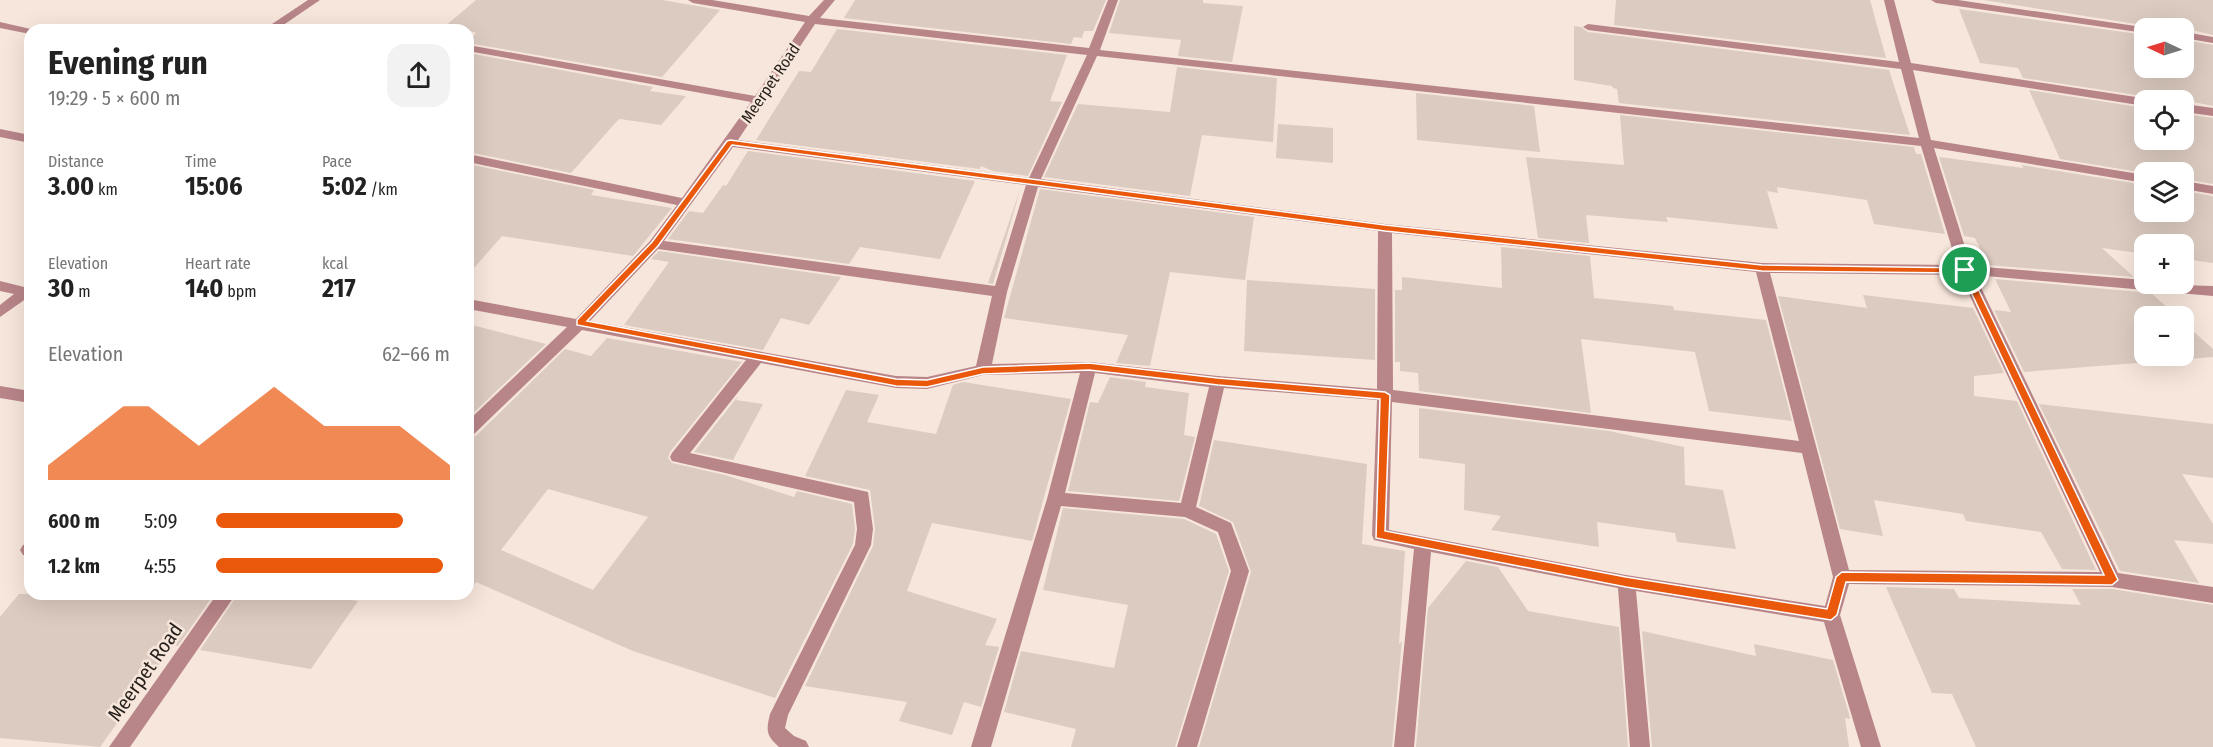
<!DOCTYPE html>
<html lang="en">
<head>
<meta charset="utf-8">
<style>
	body { margin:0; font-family:"Fira Sans Condensed",sans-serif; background:#f2f2f2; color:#222; height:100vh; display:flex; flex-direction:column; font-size:22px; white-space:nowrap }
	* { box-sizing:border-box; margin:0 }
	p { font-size:20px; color:#767676 }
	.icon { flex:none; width:33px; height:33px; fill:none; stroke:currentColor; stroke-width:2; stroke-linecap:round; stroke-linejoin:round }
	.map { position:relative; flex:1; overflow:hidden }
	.side { position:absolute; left:24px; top:24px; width:450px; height:576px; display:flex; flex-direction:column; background:#fff; border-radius:18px; box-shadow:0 6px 24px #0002 }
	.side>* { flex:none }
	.needle { width:39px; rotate:274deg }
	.controls { position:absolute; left:2134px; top:18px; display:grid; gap:12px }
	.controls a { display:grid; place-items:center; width:60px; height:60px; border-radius:12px; background:#fff; box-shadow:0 6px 24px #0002; font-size:30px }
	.pin { position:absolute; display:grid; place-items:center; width:51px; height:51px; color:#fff; margin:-26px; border:3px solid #fff; border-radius:50%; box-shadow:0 2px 6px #0007 }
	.round { display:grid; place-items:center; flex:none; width:63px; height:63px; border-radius:18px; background:#f2f2f2 }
	.overview { display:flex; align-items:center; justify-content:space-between; height:102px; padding:0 24px }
	h1 { font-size:33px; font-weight:700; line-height:45px }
	.stats { display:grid; grid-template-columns:repeat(3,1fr); gap:9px; height:102px; padding:6px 24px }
	.stats div { display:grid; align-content:center }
	.stats b { font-size:26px; font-weight:700 }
	.stats small { font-size:16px; font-weight:400 }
	.stats p { font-size:16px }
	.chart { height:168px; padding:12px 24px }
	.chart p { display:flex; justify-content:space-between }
	.chart svg { width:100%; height:108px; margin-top:6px; fill:#ea580c; opacity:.7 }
	ul { padding:0 24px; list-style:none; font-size:20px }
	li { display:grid; grid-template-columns:96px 72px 1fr; align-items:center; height:45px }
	li i { height:15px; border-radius:8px; background:#ea580c }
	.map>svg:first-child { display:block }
</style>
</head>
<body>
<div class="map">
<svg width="2213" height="747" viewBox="0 0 2213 747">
	<rect width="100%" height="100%" fill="#f7e6db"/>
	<g fill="#dccbc1" fill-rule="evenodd">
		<path d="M 476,0 L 662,0 L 720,10 L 662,77 L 468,43 L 476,33 L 468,30 L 443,28 Z"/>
		<path d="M 855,0 L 1106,0 L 1093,31 L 1084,31 L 1082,38 L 1074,37 L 1071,44 L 844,18 Z"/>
		<path d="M 1120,0 L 1203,0 L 1203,3 L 1243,6 L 1232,62 L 1178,56 L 1181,40 L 1109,33 Z"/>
		<path d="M 1616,0 L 1870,0 L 1886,58 L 1614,25 Z"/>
		<path d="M 1983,0 L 2213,0 L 2213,35 L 2184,28 L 2151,28 L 2149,26 Z"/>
		<path d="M 1959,9 L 2145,35 L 2145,68 L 2184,68 L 2184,40 L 2213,45 L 2213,106 L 2184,100 L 2150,100 L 2149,97 L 2023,78 L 2018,68 L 1980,63 Z"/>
		<path d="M 1574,26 L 1581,27 L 1588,32 L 1889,70 L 1910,135 L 1619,103 L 1617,89 L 1613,88 L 1612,86 L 1574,80 Z"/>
		<path d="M 837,29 L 1067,55 L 1050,101 L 1062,102 L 1028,176 L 993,171 L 981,166 L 980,169 L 756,140 L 799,71 L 811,72 Z"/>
		<path d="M 468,53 L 653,87 L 650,91 L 686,96 L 661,125 L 620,119 L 617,121 L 571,173 L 468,152 Z"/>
		<path d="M 1177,67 L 1277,78 L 1273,142 L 1202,135 L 1190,196 L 1044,177 L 1078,104 L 1170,112 Z"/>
		<path d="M 2029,90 L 2145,108 L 2145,140 L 2184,140 L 2184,114 L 2213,118 L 2213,184 L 2184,179 L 2184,172 L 2145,173 L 2060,159 Z"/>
		<path d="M 1416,93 L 1534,106 L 1540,152 L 1417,140 Z"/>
		<path d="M 1620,115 L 1914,147 L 1916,154 L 1921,154 L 1945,234 L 1874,224 L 1867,200 L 1777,187 L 1778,193 L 1767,191 L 1778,229 L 1666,217 L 1668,222 L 1586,215 L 1589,243 L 1538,238 L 1526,157 L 1624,165 Z"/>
		<path d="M 1278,124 L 1333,128 L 1333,163 L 1276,158 Z"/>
		<path d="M 748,151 L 975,181 L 940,259 L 860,247 L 849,264 L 668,239 L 689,211 L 703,213 L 723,185 L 726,186 Z"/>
		<path d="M 1939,157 L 2023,168 L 2022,165 L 2145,185 L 2145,212 L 2184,212 L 2184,191 L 2213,196 L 2213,263 L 2184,259 L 2184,244 L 2145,244 L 2145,254 L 2102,248 L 2134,277 L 1988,265 L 1975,238 L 1964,236 Z"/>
		<path d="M 468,164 L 594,190 L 591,195 L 672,208 L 633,256 L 502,236 L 468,275 Z"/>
		<path d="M 1021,187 L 993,284 L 988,283 Z"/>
		<path d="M 1040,189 L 1254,217 L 1245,280 L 1170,272 L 1150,366 L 1116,363 L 1128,335 L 1004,318 Z"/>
		<path d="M 1501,247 L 1590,256 L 1594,298 L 1673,306 L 1674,310 L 1766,320 L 1792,421 L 1709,411 L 1695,352 L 1581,339 L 1591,413 L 1419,391 L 1418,373 L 1400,371 L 1400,362 L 1395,362 L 1395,290 L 1402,290 L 1402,277 L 1502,288 Z"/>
		<path d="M 659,251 L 841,277 L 809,325 L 781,318 L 763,350 L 624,325 L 669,262 L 651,259 Z"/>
		<path d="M 1995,279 L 2151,293 L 2177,316 L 2145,316 L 2145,356 L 2184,356 L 2184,323 L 2213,349 L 2213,357 L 2024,372 L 1994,310 L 2011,312 Z"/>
		<path d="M 1247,280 L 1375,289 L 1375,360 L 1244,351 Z"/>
		<path d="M 1863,295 L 1973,308 L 2004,373 L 1974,376 L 1974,396 L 2017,401 L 2096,570 L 2062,569 L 2041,532 L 1966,521 L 1963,514 L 1874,500 L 1883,536 L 1840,529 L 1778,296 L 1867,308 Z"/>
		<path d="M 468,324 L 546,344 L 468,418 Z"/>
		<path d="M 607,338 L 742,362 L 670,452 L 668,458 L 672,463 L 725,475 L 794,497 L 797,491 L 852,504 L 855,529 L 853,544 L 775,698 L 633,651 L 476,582 L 468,593 L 468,438 L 476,436 L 565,349 L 591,356 ZM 548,489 L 648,517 L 593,590 L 501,550 Z"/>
		<path d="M 1110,377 L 1146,382 L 1145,387 L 1189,393 L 1184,435 L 1195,437 L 1179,501 L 1068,491 L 1090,402 L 1098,403 Z"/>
		<path d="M 963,382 L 1071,399 L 1032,541 L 932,523 L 907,591 L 997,619 L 985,645 L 999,647 L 981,707 L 964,702 L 952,735 L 899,721 L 907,702 L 805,686 L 873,546 L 875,529 L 870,490 L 805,476 L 846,390 L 879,395 L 867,422 L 936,434 L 953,385 Z"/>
		<path d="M 738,396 L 736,400 L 763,404 L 733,460 L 694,452 Z"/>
		<path d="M 2039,404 L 2213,424 L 2213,478 L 2182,474 L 2213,524 L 2213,544 L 2174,540 L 2199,583 L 2120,571 Z"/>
		<path d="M 1419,408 L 1609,431 L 1684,447 L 1685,485 L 1723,490 L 1736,549 L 1677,542 L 1675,533 L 1597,522 L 1599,547 L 1491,530 L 1501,516 L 1464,510 L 1465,464 L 1419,458 Z"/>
		<path d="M 1214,440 L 1367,464 L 1362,544 L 1405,551 L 1399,644 L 1402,641 L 1392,747 L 1199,747 L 1251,572 L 1233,522 L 1199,506 Z"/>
		<path d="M 1063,508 L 1184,519 L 1216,534 L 1229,571 L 1175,747 L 1071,747 L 1076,729 L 1004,712 L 1021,651 L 1114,668 L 1128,605 L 1043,590 Z"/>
		<path d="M 1466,561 L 1498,567 L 1528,611 L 1619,627 L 1628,747 L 1416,747 L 1428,608 Z"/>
		<path d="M 1886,587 L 1954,589 L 1959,598 L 2081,605 L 2072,589 L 2112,589 L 2213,605 L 2213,747 L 1976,747 L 1952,694 L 1932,693 Z"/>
		<path d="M 19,594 L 214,594 L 178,646 L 174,645 L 170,649 L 100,747 L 0,738 L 0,617 Z"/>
		<path d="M 238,594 L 312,594 L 358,601 L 311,669 L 200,650 Z"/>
		<path d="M 1642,631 L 1756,656 L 1754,644 L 1833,660 L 1849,714 L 1850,719 L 1845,718 L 1849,747 L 1652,747 Z"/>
	</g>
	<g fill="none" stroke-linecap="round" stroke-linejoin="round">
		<g fill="#b88589" fill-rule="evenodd">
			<path d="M 308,0 L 320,0 L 276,30 L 263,30 Z"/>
			<path d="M 688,0 L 712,0 L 809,16 L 824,0 L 835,0 L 820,18 L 1089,48 L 1108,0 L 1118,0 L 1100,50 L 1919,138 L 1901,69 L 1588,30 L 1583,27 L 1588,24 L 1899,62 L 1884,0 L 1894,0 L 1911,63 L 2149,99 L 2145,100 L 2145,106 L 1913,70 L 1931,140 L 2145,175 L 2145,183 L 1934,148 L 1971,266 L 2145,280 L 2145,284 L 2213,286 L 2213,296 L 1975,275 L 2118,573 L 2213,587 L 2213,603 L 2112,587 L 1849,584 L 1840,615 L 1881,747 L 1861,747 L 1824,622 L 1636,591 L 1650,747 L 1630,747 L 1618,588 L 1431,552 L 1414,747 L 1394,747 L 1414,549 L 1374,540 L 1372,535 L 1377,400 L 1224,388 L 1196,507 L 1231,523 L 1249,571 L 1197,747 L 1177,747 L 1231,571 L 1218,532 L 1185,517 L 1061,506 L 991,747 L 971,747 L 1047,499 L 1080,373 L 983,375 L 927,389 L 896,388 L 761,363 L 690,453 L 868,492 L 873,529 L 871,545 L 788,715 L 785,728 L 794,736 L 806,741 L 809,747 L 779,747 C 766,735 766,731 770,714 L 855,545 L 857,529 L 854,502 L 672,461 L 670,457 L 672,453 L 746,360 L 582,330 L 474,434 L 468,436 L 468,421 L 567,327 L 468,309 L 468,299 L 576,319 L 650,241 L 677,205 L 468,162 L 468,154 L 682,198 L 751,102 L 468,51 L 468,45 L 755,96 L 805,22 L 693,3 ZM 815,24 L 1087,55 L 1029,178 L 738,140 ZM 1097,56 L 1921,146 L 1957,265 L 1762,263 L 1385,224 L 1041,179 ZM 733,147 L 1026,185 L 995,286 L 664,241 ZM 1038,187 L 1378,231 L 1377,389 L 1218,376 L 1089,362 L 992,364 L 1007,292 ZM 1392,233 L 1756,272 L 1799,441 L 1393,390 ZM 658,249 L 992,296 L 976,366 L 927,377 L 896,376 L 590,321 ZM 1770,273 L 1960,275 L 2100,572 L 1849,570 ZM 1095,373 L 1209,387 L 1181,503 L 1065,493 ZM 1392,402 L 1802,453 L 1833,577 L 1825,606 L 1626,575 L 1389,530 Z"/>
			<path d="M 1931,0 L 1958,0 L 2149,28 L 2145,28 L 2145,33 L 1936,3 Z"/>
			<path d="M 0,22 L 35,30 L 30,30 L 30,34 L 0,28 Z"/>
			<path d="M 2184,32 L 2213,37 L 2213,43 L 2184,38 Z"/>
			<path d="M 2184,104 L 2213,108 L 2213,116 L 2184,112 Z"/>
			<path d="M 0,129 L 30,135 L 30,143 L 0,137 Z"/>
			<path d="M 2184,181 L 2213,186 L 2213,194 L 2184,189 Z"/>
			<path d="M 0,281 L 24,287 L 30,284 L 30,296 L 0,317 L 0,305 L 14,294 L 0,291 Z"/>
			<path d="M 0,386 L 30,391 L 30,403 L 0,398 Z"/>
			<path d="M 29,543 L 30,543 L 30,557 L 23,555 L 20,550 L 23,545 Z"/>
			<path d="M 217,594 L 236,594 L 130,747 L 109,747 Z"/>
		</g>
	</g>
	<path fill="#ea580c" stroke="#fff" stroke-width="1.5" fill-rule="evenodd" d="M 730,140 L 1385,225 L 1762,265 L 1968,268 L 2118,580 L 2112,585 L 1846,582 L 1837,615 L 1831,620 L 1626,587 L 1376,538 L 1380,399 L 1218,385 L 1089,370 L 983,374 L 927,387 L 896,386 L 577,325 L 577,320 L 652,242 L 727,141 ZM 732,145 L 1385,231 L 1762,271 L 1962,273 L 2104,575 L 1842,572 L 1836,577 L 1827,609 L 1626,577 L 1385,531 L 1390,395 L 1385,392 L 1218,378 L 1089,363 L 983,367 L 927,380 L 896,379 L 587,321 L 658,246 Z"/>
	<g text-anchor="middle" stroke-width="5" stroke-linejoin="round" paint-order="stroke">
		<g font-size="16" fill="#251f1b" stroke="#f7e6db">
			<text transform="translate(770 83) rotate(-56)" y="6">Meerpet Road</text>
		</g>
		<g font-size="20" fill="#251f1b" stroke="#f7e6db">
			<text transform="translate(145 672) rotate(-55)" y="7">Meerpet Road</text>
		</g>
	</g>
</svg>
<div class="controls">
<a><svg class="needle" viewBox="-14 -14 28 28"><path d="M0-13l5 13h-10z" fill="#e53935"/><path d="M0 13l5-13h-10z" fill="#767676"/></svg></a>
<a><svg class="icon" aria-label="locate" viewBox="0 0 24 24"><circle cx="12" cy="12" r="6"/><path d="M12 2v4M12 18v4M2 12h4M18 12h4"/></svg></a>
<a><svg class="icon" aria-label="layers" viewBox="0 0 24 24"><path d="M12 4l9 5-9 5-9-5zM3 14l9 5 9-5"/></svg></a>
<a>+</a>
<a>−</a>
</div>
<div class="pin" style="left:1965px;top:270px;background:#1e9e55"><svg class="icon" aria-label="arrive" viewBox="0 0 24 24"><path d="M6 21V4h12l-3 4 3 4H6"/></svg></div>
<section class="side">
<div class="overview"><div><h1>Evening run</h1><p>19:29 · 5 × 600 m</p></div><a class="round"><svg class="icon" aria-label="share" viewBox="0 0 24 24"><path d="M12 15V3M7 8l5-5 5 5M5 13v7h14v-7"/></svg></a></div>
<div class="stats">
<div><p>Distance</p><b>3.00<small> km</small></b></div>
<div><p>Time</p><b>15:06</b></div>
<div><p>Pace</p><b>5:02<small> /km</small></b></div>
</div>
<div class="stats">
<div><p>Elevation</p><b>30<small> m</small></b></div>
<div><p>Heart rate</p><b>140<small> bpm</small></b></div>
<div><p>kcal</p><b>217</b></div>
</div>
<div class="chart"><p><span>Elevation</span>62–66 m</p>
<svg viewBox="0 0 160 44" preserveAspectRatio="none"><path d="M0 44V38L10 30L20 22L30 14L40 14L50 22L60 30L70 22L80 14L90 6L100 14L110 22L120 22L130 22L140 22L150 30L160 38V44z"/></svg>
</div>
<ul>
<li><b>600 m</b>5:09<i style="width:80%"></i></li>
<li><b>1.2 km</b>4:55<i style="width:97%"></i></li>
</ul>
</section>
</div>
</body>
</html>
